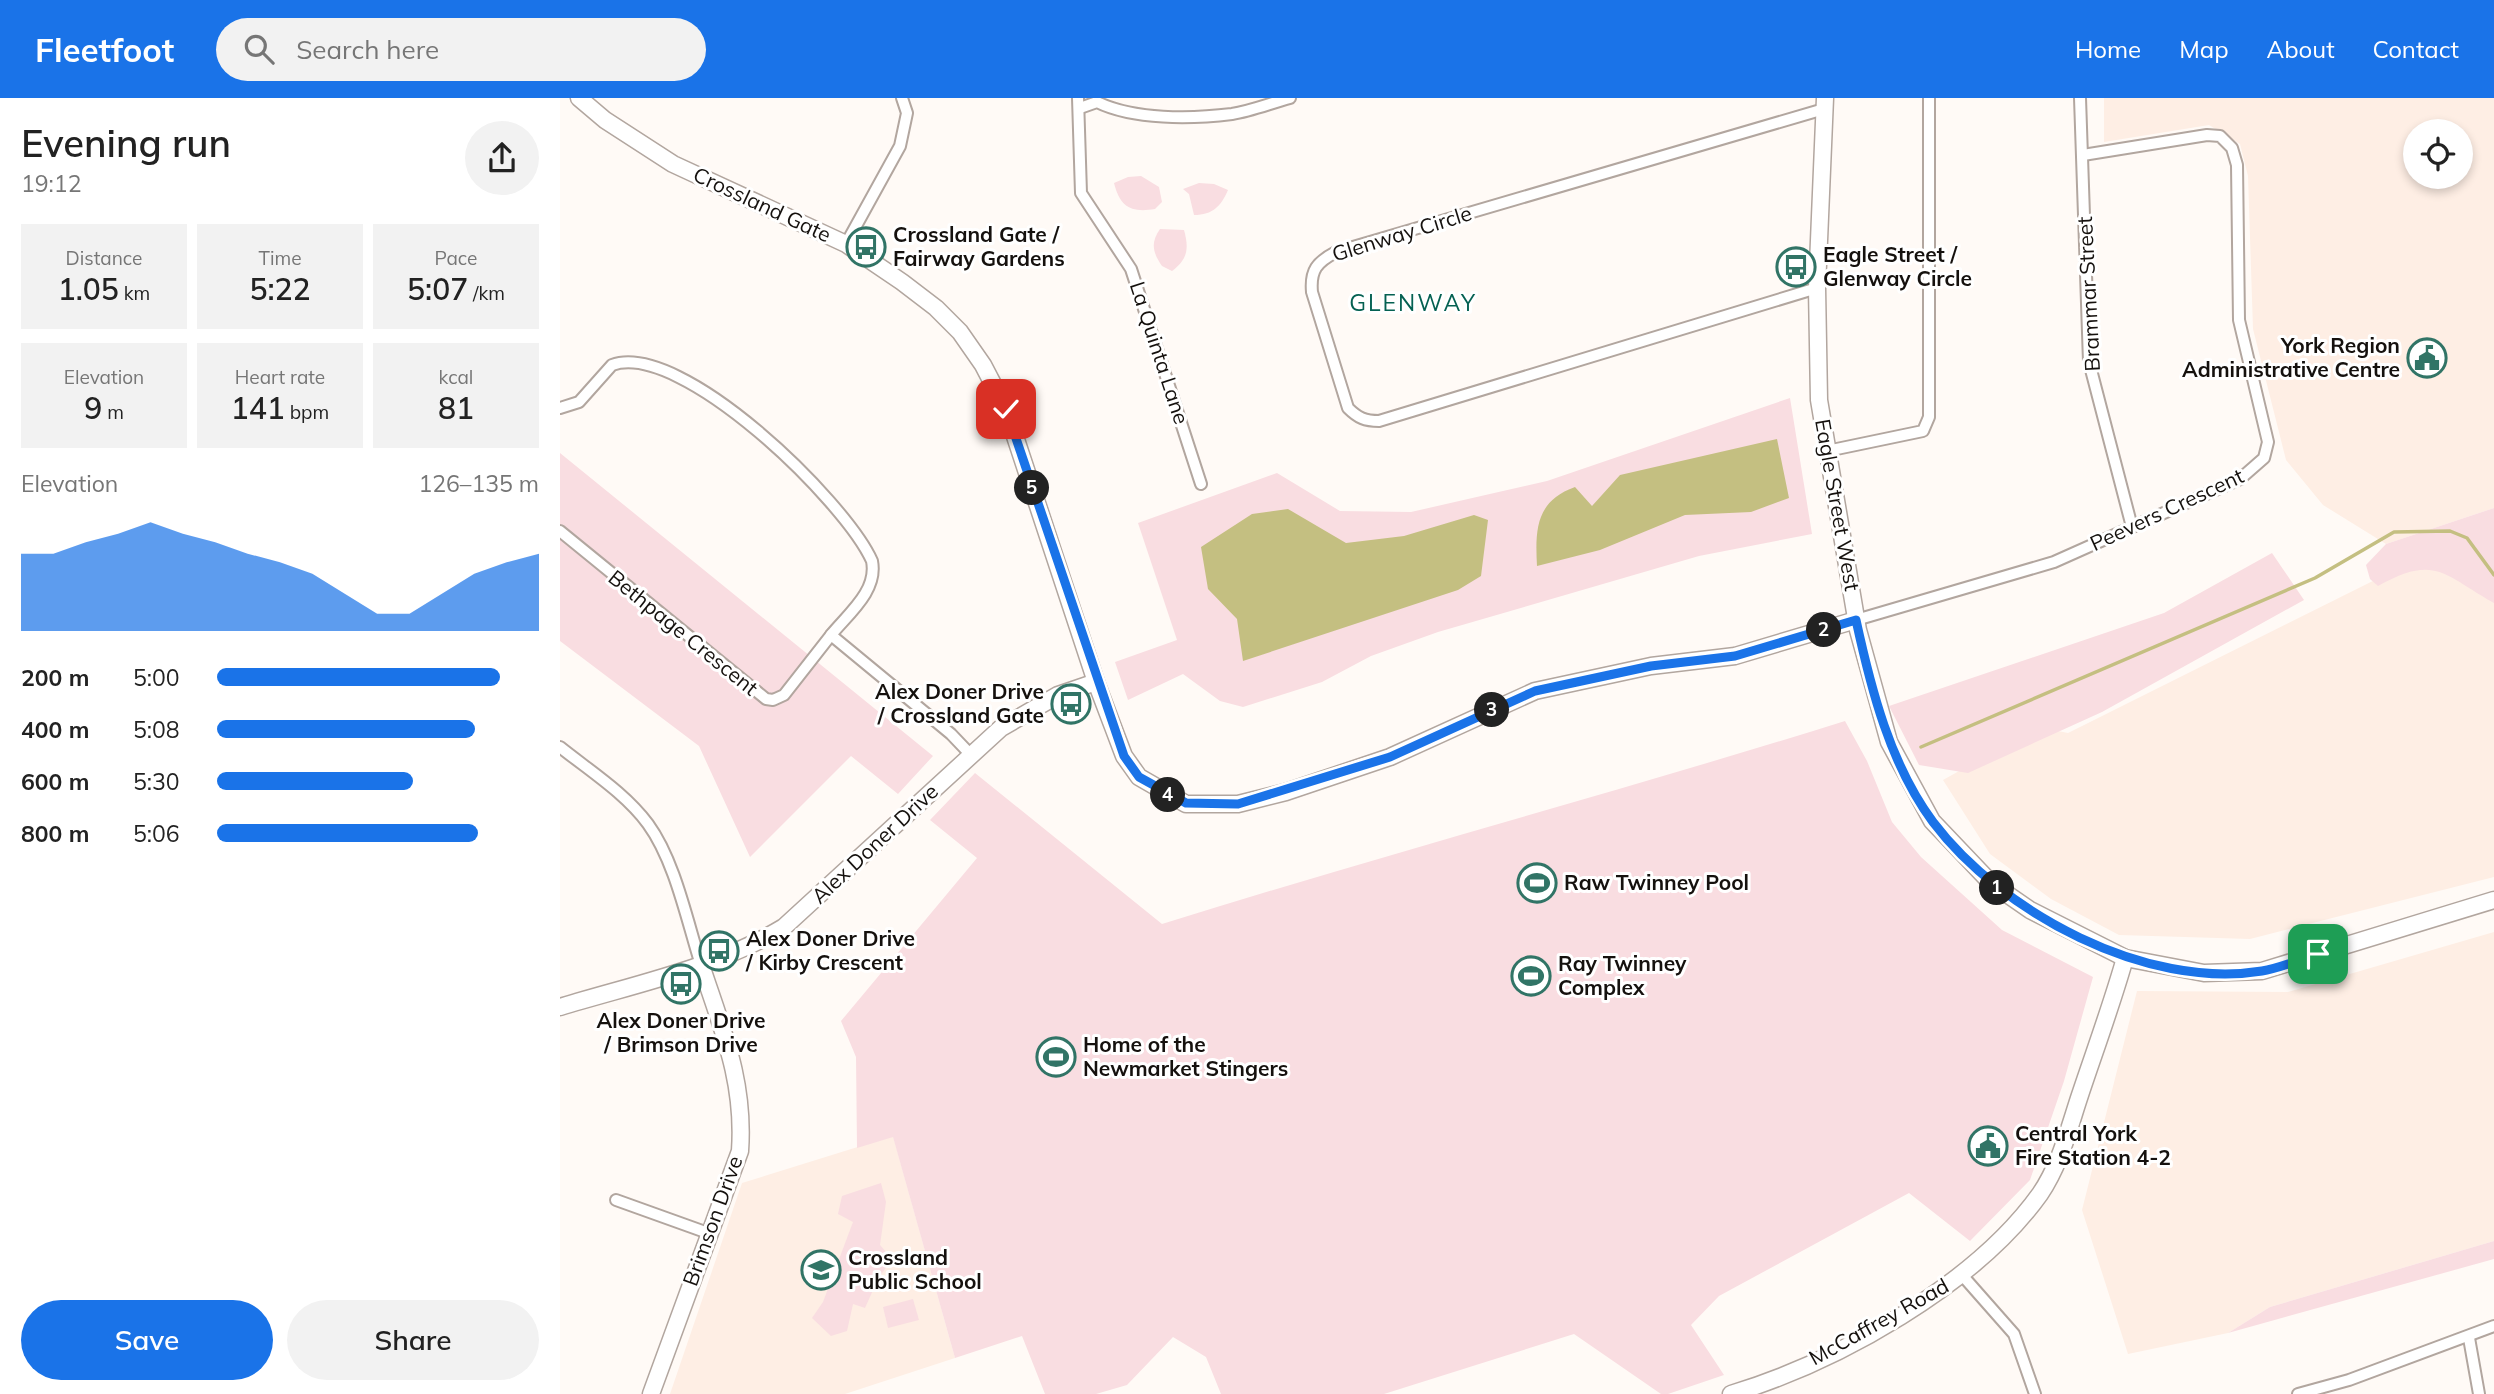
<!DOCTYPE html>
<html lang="en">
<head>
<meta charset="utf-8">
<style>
	body { margin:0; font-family:Mulish,sans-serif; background:#f2f2f2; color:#222; height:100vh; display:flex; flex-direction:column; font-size:26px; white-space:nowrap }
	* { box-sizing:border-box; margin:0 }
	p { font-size:23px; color:#767676 }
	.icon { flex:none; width:38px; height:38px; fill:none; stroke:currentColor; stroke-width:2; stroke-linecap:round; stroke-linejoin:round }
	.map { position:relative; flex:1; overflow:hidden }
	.drawer { display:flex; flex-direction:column; background:#fff; width:560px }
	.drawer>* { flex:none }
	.fabs { position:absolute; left:1843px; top:21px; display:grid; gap:14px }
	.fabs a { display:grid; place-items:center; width:70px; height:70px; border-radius:50%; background:#fff; box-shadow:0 4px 10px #0003; font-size:35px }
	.pin { position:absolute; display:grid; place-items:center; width:60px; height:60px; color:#fff; margin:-30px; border-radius:14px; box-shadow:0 4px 10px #0006 }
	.km { position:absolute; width:35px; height:35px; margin:-18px; border-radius:50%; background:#222; color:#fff; font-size:19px; line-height:35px; text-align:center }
	.round { display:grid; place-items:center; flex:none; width:74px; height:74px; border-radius:37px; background:#f2f2f2 }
	.summary { display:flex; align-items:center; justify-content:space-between; height:119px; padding:0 21px }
	h1 { font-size:38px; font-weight:600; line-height:52px }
	.metrics { display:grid; grid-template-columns:repeat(3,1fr); gap:10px; height:119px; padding:7px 21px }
	.metrics div { display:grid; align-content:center; border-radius:0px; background:#f2f2f2; text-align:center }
	.metrics b { font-size:30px; font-weight:600 }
	.metrics small { font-size:19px; font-weight:400 }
	.metrics p { font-size:19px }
	.chart { height:196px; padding:14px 21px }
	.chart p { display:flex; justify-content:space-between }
	.chart svg { width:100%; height:126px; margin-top:7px; fill:#1a73e8; opacity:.7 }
	.action { display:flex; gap:14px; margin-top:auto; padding:14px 21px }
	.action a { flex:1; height:80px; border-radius:42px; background:#1a73e8; color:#fff; font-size:28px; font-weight:600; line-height:80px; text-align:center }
	.action a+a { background:#f2f2f2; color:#222 }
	ul { padding:0 21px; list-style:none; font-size:23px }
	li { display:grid; grid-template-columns:112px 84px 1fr; align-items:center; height:52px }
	li i { height:18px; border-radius:9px; background:#1a73e8 }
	header { display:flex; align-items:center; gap:42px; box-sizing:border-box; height:98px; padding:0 35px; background:#1a73e8; color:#fff }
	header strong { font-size:33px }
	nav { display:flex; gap:38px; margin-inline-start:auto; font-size:24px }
	.search { width:490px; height:63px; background:#f2f2f2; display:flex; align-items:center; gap:18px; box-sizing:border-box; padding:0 24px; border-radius:38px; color:#767676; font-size:26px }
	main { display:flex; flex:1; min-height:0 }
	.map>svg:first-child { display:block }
</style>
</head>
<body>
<header>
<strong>Fleetfoot</strong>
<div class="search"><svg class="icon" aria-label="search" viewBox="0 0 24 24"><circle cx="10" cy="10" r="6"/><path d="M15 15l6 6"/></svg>Search here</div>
<nav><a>Home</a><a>Map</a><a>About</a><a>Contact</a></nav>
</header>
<main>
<section class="drawer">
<div class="summary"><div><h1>Evening run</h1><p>19:12</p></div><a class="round"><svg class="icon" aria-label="share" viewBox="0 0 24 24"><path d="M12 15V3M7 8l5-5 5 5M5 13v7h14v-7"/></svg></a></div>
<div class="metrics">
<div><p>Distance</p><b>1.05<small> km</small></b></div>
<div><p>Time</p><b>5:22</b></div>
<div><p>Pace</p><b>5:07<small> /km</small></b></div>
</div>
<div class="metrics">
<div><p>Elevation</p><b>9<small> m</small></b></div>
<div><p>Heart rate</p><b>141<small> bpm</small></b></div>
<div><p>kcal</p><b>81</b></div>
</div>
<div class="chart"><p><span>Elevation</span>126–135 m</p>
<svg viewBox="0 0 160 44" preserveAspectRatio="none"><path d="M0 44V17L10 17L20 13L30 10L40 6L50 10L60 13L70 17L80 20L90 24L100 31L110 38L120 38L130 31L140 24L150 20L160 17V44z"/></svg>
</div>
<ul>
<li><b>200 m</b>5:00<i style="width:88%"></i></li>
<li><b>400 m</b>5:08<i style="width:80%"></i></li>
<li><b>600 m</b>5:30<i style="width:61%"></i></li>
<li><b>800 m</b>5:06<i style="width:81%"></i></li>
</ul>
<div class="action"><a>Save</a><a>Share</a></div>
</section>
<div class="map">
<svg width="1934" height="1296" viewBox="0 0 1934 1296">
	<rect width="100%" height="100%" fill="#fffaf6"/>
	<g fill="#feeee4" fill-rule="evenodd">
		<path d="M 1544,0 L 1934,0 L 1934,410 L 1826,446 L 1763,407 L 1726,362 L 1693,231 L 1688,78 L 1680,46 L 1649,27 L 1544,44 ZM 1855,33 L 1900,33 L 1900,79 L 1855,79 Z"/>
		<path d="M 1859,460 L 1934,502 L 1934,779 L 1690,841 L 1559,837 L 1491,801 L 1430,756 L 1383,682 L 1478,629 L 1508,635 Z"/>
		<path d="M 1934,834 L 1934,1143 L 1710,1209 L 1668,1235 L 1568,1256 L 1522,1112 L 1577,893 L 1728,894 Z"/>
		<path d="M 333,1038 L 395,1260 L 285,1296 L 110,1296 L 182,1085 Z"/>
	</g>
	<g fill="#f9dde1">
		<path d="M 581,78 L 599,89 L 602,104 L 595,111 C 571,115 560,109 554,85 L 568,79 Z"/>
		<path d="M 639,85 L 654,86 L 668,92 C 661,108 653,117 634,117 L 629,96 L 623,91 Z"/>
		<path d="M 600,131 L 624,132 C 629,150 628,161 612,173 L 602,168 C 593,155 590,145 600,131 Z"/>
		<path d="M 1230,300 L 1252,436 L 1139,458 L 878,534 L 811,558 L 762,584 L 683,609 L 660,603 L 623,576 L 568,602 L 555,564 L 617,542 L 578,425 L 717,375 L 780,413 L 851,414 L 987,383 Z"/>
		<path d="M 0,355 L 373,658 L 338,696 L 291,658 L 190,759 L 139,648 L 0,543 Z"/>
		<path d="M 1934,410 L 1934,505 C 1883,476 1875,456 1818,488 L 1810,481 L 1806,467 L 1826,446 Z"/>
		<path d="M 1712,455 L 1744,502 L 1542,614 L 1408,675 L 1359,667 L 1329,608 L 1604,515 Z"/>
		<path d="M 1285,623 L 1307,663 L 1332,724 L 1361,759 L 1442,832 L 1533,879 L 1504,983 L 1470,1082 L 1410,1143 L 1349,1095 L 1159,1198 L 1131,1227 L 1164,1277 L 1108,1296 L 1101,1296 L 1014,1236 L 824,1296 L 661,1296 L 646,1259 L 613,1239 L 567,1287 L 536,1296 L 485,1296 L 462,1238 L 395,1260 L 333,1039 L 297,1050 L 296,959 L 281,923 L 417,760 L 370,722 L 415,675 L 602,826 C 829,755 1058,694 1285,623 Z"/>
		<path d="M 321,1085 L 326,1104 L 320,1147 L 332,1161 L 318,1181 L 305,1210 L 293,1206 L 287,1233 L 271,1238 L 252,1220 L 263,1204 L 293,1124 L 278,1116 L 282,1098 Z"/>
		<path d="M 1934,1143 L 1934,1161 L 1668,1235 L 1710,1209 Z"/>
		<path d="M 353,1201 L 359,1222 L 328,1230 L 323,1209 Z"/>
	</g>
	<g fill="#c4bf81">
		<path d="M 1217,341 L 1229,400 L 1191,414 L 1125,417 L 1040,452 L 977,468 C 975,431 976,403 1015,389 L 1032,408 L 1060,377 Z"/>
		<path d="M 728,411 L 786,445 L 844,438 L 914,417 L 928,422 L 921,478 L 898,492 L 683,563 L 677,521 L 648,491 L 641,449 L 692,416 Z"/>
	</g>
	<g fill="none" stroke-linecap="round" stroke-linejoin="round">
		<path stroke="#c4bf81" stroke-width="3.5" d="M 1361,649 L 1755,480 L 1834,434 L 1890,433 L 1907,440 L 1934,477"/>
		<g stroke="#b2a69f" stroke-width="14">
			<g id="street">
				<path d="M 518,0 L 521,95 L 571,171 L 641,386"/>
				<path d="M 1520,0 L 1529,264 L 1572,429"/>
				<path d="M 520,10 L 537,4 C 574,22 631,21 672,16 C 691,13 711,5 730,0"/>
				<path d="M 286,146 L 340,48 L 347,15 L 342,0"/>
				<path d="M 1257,190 L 819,323 C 805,323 798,320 788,310 L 752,194 C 750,172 757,164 776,154 L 1264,11"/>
				<path d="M 0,310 L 19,304 L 52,267 C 121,242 285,403 312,463 C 318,493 288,516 271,537 L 391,636 L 411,657"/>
				<path d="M 1267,353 L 1363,333 L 1369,319 L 1369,0"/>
				<path d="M 0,433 L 206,601 L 213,602 L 224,597 L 271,537"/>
				<path d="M 1296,522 L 1494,464 L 1680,381 L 1704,360 L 1708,344 L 1679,222 L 1677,67 L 1672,50 L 1660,38 L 1647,37 L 1523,57"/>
				<path d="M 0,649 C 30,673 65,695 88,726 C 115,763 127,823 141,867"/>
				<path d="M 56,1102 L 148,1135"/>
				<path d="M 1402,1177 L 1454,1236 L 1475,1296"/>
				<path d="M 1909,1240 L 1919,1296"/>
				<path d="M 1738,1296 L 1789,1282 L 1934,1228"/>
			</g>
		</g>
		<g stroke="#b2a69f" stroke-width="19">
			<g id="secondary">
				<path d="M 19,0 L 45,22 L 113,66 L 286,146 L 342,184 L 376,210 L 400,234 L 423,267 L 446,311 L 536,584 L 564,658 L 579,679 L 626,706 L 678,706 L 726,694 L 830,659 L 975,593 L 1091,568 L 1175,558 L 1296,522"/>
				<path d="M 1265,0 L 1257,190 L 1259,302 L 1298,532 L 1329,644 L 1372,723 L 1431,785 L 1470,812 L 1565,860 L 1644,875 L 1702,873 L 1934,802"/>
				<path d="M 0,909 C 75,886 156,870 224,829 L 441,630 L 498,597 L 536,584"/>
				<path d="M 91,1296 L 180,1053 C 185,983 162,931 141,867"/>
				<path d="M 1171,1296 C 1277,1264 1415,1187 1480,1096 C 1500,1067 1509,1030 1520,997 C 1535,952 1552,906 1565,860"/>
			</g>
		</g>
		<use href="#street" stroke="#fff" stroke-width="10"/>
		<use href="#secondary" stroke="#fff" stroke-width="16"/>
	</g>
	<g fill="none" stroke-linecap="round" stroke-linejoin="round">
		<g stroke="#fff" stroke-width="14">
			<path id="route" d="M 446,311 L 564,658 L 579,679 L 626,705 L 678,706 L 830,659 L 975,593 L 1091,568 L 1175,558 L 1296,522 C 1311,591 1330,666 1373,724 C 1442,815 1586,892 1702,873 C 1721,870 1740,861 1758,856"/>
		</g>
		<use href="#route" stroke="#1a73e8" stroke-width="9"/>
	</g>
	<defs>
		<g id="bus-ring" transform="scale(2.0125)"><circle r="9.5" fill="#fff" stroke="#317466" stroke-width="1.5"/><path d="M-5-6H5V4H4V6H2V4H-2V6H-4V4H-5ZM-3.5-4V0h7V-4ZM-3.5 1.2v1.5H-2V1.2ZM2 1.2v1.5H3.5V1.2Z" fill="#317466"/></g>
		<g id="civic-ring" transform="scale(2.0125)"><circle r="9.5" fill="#fff" stroke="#317466" stroke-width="1.5"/><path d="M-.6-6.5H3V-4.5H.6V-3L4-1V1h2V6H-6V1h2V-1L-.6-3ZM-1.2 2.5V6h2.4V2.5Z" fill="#317466"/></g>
		<g id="stadium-ring" transform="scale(2.0125)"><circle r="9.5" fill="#fff" stroke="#317466" stroke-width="1.5"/><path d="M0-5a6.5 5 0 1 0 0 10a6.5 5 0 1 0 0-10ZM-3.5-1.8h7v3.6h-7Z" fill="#317466"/></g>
		<g id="school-ring" transform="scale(2.0125)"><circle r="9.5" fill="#fff" stroke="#317466" stroke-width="1.5"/><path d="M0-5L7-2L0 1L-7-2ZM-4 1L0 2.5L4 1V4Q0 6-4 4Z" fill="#317466"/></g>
	</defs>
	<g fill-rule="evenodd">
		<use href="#bus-ring" x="306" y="149"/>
		<use href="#bus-ring" x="1236" y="169"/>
		<use href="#civic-ring" x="1867" y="260"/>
		<use href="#bus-ring" x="511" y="606"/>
		<use href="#stadium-ring" x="977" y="785"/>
		<use href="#bus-ring" x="159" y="853"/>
		<use href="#stadium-ring" x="971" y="878"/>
		<use href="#bus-ring" x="121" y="886"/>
		<use href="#stadium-ring" x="496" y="959"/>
		<use href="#civic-ring" x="1428" y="1048"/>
		<use href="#school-ring" x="261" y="1172"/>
	</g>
	<g text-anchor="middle" stroke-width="6" stroke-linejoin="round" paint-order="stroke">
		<g font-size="21" fill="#15110e" stroke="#fff">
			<text transform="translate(202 107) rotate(25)" y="7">Crossland Gate</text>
			<text transform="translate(842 136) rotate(-17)" y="7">Glenway Circle</text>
			<text transform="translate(1529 196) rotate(-93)" y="7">Brammar Street</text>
			<text transform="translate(599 255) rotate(72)" y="7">La Quinta Lane</text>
			<text transform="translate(1277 407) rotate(80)" y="7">Eagle Street West</text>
			<text transform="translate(1607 412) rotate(-25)" y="7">Peevers Crescent</text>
			<text transform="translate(123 535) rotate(39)" y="7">Bethpage Crescent</text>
			<text transform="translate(315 746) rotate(-43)" y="7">Alex Doner Drive</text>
			<text transform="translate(153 1123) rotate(-70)" y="7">Brimson Drive</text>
			<text transform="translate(1319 1224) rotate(-29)" y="7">McCaffrey Road</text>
		</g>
		<g font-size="21" font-weight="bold" fill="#15110e" stroke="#fff" text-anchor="start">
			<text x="333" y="144">Crossland Gate /<tspan x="333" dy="24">Fairway Gardens</tspan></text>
			<text x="1263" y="164">Eagle Street /<tspan x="1263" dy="24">Glenway Circle</tspan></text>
			<text x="1840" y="255" text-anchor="end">York Region<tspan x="1840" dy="24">Administrative Centre</tspan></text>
			<text x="484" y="601" text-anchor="end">Alex Doner Drive<tspan x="484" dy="24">/ Crossland Gate</tspan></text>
			<text x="1004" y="792">Raw Twinney Pool</text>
			<text x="186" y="848">Alex Doner Drive<tspan x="186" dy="24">/ Kirby Crescent</tspan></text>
			<text x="998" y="873">Ray Twinney<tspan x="998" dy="24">Complex</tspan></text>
			<text x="121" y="930" text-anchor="middle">Alex Doner Drive<tspan x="121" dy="24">/ Brimson Drive</tspan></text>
			<text x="523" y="954">Home of the<tspan x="523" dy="24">Newmarket Stingers</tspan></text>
			<text x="1455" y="1043">Central York<tspan x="1455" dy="24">Fire Station 4-2</tspan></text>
			<text x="288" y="1167">Crossland<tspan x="288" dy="24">Public School</tspan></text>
		</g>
		<g font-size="23" letter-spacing="2" fill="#056152" stroke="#fff">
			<text x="853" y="213">GLENWAY</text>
		</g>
	</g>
</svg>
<div class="fabs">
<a><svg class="icon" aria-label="locate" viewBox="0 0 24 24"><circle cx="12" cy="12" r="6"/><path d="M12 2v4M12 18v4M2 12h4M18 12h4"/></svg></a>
</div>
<div class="pin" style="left:1758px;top:856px;background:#1e9e55"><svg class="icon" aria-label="arrive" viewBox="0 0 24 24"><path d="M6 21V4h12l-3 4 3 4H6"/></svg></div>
<div class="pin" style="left:446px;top:311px;background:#d93025"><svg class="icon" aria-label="check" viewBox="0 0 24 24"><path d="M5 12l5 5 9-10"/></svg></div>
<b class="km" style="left:1437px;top:790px">1</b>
<b class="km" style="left:1264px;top:532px">2</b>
<b class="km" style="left:932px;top:612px">3</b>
<b class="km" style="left:608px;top:697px">4</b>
<b class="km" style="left:472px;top:390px">5</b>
</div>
</main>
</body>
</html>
